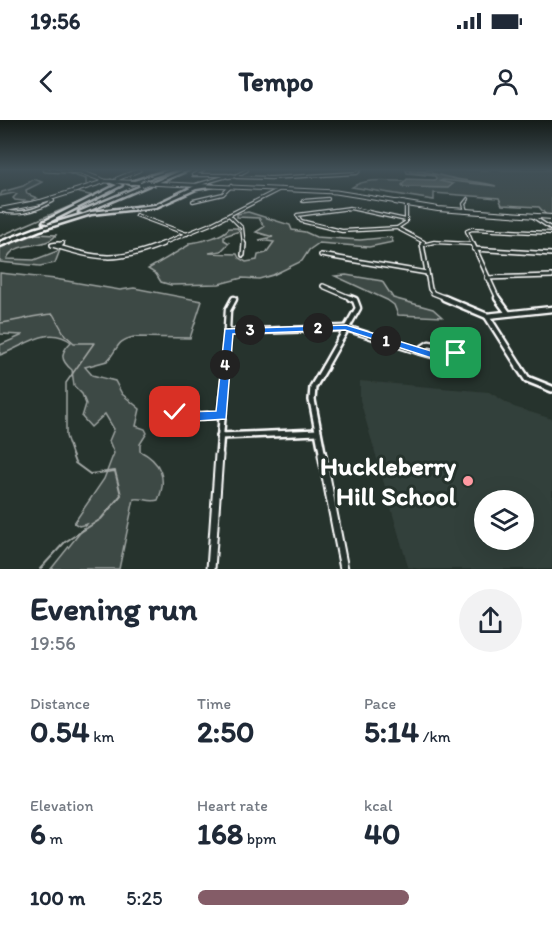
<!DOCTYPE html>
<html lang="en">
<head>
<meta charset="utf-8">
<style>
	body { margin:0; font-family:Itim,sans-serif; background:#f2f2f3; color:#1f2937; height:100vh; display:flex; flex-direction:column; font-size:22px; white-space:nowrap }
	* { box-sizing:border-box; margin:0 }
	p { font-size:20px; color:#747a83 }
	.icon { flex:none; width:33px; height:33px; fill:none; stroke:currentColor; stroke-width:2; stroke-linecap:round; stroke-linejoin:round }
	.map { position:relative; height:449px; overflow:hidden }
	.drawer { display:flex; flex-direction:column; background:#fff; flex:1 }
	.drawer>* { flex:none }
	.controls { position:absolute; left:474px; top:370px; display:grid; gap:12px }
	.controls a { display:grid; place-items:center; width:60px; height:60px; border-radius:50%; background:#fff; box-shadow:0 6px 24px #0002; font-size:30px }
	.pin { position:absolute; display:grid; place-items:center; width:51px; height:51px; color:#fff; margin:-26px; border-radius:12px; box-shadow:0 3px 9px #0006 }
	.km { position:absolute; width:30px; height:30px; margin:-15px; border-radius:50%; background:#222; color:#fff; font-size:16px; line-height:30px; text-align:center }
	.round { display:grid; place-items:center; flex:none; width:63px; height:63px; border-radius:32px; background:#f2f2f3 }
	.summary { display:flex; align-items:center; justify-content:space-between; height:102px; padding:0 30px }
	h1 { font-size:33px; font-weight:700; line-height:45px }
	.figures { display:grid; grid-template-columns:repeat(3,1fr); gap:9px; height:102px; padding:6px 30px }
	.figures div { display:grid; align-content:center }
	.figures b { font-size:30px; font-weight:700 }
	.figures small { font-size:16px; font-weight:400 }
	.figures p { font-size:16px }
	ul { padding:0 30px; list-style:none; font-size:20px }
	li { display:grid; grid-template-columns:96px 72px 1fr; align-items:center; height:45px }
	li i { height:15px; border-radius:8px; background:#845c67 }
	.status { display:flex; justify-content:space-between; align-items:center; height:42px; padding:0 30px; background:#fff; direction:ltr }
	.status svg { height:16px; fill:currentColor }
	header { display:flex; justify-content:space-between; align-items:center; height:78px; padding:0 30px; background:#fff; font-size:27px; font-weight:700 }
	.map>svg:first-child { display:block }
</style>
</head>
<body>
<div class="status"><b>19:56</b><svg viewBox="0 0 49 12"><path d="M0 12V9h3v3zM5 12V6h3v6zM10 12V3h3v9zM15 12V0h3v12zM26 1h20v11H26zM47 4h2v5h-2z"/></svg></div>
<header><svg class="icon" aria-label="back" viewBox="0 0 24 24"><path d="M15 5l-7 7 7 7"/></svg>Tempo<svg class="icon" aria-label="person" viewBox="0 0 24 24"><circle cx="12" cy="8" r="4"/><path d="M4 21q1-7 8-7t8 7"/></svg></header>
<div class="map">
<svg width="552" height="449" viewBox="0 0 552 449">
	<rect width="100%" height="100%" fill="#26332d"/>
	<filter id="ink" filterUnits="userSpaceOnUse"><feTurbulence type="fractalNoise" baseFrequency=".0167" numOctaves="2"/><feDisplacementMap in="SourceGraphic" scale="12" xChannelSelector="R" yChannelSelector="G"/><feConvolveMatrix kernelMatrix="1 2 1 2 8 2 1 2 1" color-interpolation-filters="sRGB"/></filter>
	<g filter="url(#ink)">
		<path fill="#333f3a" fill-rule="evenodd" d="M 360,261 L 489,272 L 514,287 L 552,299 L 552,449 L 422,449 L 408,447 L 360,280 ZM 484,381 L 524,381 L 524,420 L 484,420 Z"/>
		<g fill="#3e4944" stroke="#9ea4a2" stroke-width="1.5">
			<path d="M 406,50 L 552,50 L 552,96 L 547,96 L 539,87 L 502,85 L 499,78 L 434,73 L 434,80 L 352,67 C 373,53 413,67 439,59 L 435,56 L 407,53 Z"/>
			<path d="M 34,59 L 42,62 L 26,70 L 27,74 L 37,78 L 32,80 L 32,82 L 15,80 L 13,78 L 17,74 L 14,73 L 0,76 L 2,72 L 23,66 Z"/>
			<path d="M 248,92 L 290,105 L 292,110 L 305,112 L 316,117 L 360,120 L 391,117 L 393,122 L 369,127 L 319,123 L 309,130 L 302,141 L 273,155 L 259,159 L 242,158 L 219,164 L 171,165 L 161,162 L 156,154 L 148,149 L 189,125 L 189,123 C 201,122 224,116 229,108 L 237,108 L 240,111 L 224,116 L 224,120 L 229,123 L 221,131 L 209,133 L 237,134 L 239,138 L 246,142 L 257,140 L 258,135 L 266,133 L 274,122 L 259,120 L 273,117 L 256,112 L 264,107 L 259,98 L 237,97 L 237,94 Z"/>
			<path d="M 36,114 L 56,115 C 45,130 14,120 7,139 L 34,140 L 60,130 L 55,143 L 40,146 L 0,142 L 0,128 Z"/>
			<path d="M 0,153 L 55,159 L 120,170 L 134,168 L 202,181 L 190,218 L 134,217 C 115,221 119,229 107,241 L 85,247 L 92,255 L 115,261 L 122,274 L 140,289 L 136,306 L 145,309 L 147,313 L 140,324 L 140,331 C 160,341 168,358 158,380 C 149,383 143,377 134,379 L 119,449 L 51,449 L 87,404 L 79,406 L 74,403 L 104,359 L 114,333 L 109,321 L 114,309 L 105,294 L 91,307 L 82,297 L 86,284 L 82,274 L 74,266 L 72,250 C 60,240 60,233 71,222 C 47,204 24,227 0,235 L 0,225 L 23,215 L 0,214 Z"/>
			<path d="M 346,155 L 382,161 L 393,178 L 433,189 L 442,197 L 398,195 L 394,185 L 387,180 L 335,156 Z"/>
		</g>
		<path fill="#67706c" stroke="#a4a9a7" stroke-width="1.5" d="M 409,50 C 423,50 438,55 452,58 C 467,62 481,61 496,66 L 443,60 L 440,61 L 453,64 L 448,68 L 404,67 L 402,65 L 407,59 L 435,60 L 436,58 L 434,55 L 412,53 Z"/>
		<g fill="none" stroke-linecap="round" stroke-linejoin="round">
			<g stroke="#a4a9a7" stroke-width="1.5">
				<path d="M 70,54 L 86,59 L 86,64"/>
				<path d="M 0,116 L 94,76 L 76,72"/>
				<path d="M 0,203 C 19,201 34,195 53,194 L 65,215 L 74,223 L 94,223 L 66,263 L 66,316 L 73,337"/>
			</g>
			<path stroke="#a4a9a7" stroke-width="2" d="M 40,449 L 65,422 L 101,399 L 121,375 L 115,351 L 90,354 L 75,343 L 72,335"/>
			<path fill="#67706c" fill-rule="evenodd" d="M 549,50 L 552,50 L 552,51 L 550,51 Z"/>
			<g stroke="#fff" stroke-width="4.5">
				<g id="street-far4">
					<path d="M 203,50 L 193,55 L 228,55"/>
					<path d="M 237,55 L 247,50"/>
					<path d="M 236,57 L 271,58 L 357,53 L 360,50"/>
					<path d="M 196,65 L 231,55 L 238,56 L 228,57"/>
					<path d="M 193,81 L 223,74 L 231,66"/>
					<path d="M 303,81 L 328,79"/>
					<path d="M 406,84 L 406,102 L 397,108 L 424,122"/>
					<path d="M 0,90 C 18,96 37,90 53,81 L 49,79"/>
					<path d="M 466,91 L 464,84 L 468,79"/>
					<path d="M 136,95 L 187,114"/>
					<path d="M 229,95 L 242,108 L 244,125"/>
					<path d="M 532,96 L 552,109"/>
					<path d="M 397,108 L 342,111 L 301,101 L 297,95 L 350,88 L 406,100"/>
					<path d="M 53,125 L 63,123 L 60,125"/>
					<path d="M 159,125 L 213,103 L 280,69"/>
					<path d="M 422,125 L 434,122 L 472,124"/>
					<path d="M 473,125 L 467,111 L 472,109 L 552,113"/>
				</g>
			</g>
			<g stroke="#fff" stroke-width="6">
				<g id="street-far3">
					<path d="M 58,124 L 52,125 C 98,139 117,143 163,124"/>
					<path d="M 422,124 L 430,169 L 433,173 L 448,179"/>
					<path d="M 473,124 L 498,179"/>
					<path d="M 59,126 L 62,124"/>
					<path d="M 474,129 L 552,134"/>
					<path d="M 243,135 L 244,124"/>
					<path d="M 321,135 L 427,153"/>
					<path d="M 487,158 L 552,156"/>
					<path d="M 323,166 L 353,179"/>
				</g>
			</g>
			<g stroke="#fff" stroke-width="9">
				<g id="street-far2">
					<path d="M 444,178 L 487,196"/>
					<path d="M 497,178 L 508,193"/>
					<path d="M 487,196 L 520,248"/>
					<path d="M 487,196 L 552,189"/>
					<path d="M 228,212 L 346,208 L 418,231"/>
					<path d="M 429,224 L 450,228 L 456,233 L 452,238 L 443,238 L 418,231 Z"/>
					<path d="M 225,248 L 228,190 L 234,179"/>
					<path d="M 324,248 L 358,188 L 355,180 L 350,178"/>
				</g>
			</g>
			<g stroke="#fff" stroke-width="10">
				<g id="street-far1">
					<path d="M 519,247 L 527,259 L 552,269"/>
					<path d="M 171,276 L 175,292 L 182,297 L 221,295"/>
					<path d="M 220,316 L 318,312"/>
					<path d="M 219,337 L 226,247"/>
					<path d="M 323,337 L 312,280 L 313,267 L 325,247"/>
				</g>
			</g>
			<g stroke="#fff" stroke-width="11">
				<g id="street">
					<path d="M 322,335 L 344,449"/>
					<path d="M 211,449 L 219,335"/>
				</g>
			</g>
			<g stroke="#fff" stroke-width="5">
				<g id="secondary-far1">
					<path d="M 45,50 L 81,52 L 105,61 L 336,72 L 404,83"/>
					<path d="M 117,59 L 139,50"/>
					<path d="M 36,83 L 103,62"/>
				</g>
			</g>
			<g stroke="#fff" stroke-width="6">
				<g id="secondary">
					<path d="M 395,82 L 438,89 L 552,97"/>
					<path d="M 0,90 L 41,82"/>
				</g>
			</g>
			<g stroke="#fff" stroke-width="5">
				<g id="highway">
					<path d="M 169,50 L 174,50 L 131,64 L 128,63 Z"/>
					<path d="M 183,50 L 188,50 L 155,64 L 152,63 Z"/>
					<path d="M 111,61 L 122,65 L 47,103 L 43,102 L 117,65 L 111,63 Z"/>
					<path d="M 146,64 L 149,65 L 83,93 L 79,92 Z"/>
					<path d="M 199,64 L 202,65 L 200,66 L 212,65 L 214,66 L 196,69 L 156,87 L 91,94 L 40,110 L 0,126 L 0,122 L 34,109 L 91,92 L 155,85 Z"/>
				</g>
			</g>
			<use href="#street-far4" stroke="#26332d" stroke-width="2"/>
			<use href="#street-far3" stroke="#26332d" stroke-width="3"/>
			<use href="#street-far2" stroke="#26332d" stroke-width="4.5"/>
			<use href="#street-far1" stroke="#26332d" stroke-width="5"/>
			<use href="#street" stroke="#26332d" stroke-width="7"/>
			<use href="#secondary-far1" stroke="#26332d" stroke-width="3"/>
			<use href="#secondary" stroke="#26332d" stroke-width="4"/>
			<use href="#highway" fill="#26332d" fill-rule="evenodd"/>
			<g stroke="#fff" stroke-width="6" stroke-linecap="butt">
				<path id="highway-bridge" d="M 141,65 L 148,62"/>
			</g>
			<use href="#highway-bridge" stroke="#26332d" stroke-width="4"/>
		</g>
	</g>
	<linearGradient id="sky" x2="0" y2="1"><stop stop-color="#151c19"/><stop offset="0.44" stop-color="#415057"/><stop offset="1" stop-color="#415057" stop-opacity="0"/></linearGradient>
	<rect width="552" height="113" fill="url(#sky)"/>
	<path fill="#1a73e8" stroke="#fff" stroke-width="1.5" d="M 346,205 L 444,235 L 456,230 L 461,233 L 455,241 L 444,242 L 345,210 L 233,214 L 226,299 L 182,302 L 169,292 L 175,287 L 184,292 L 216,291 L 225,209 Z"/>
	<circle fill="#ff9aa2" stroke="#26332d" stroke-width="2" cx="468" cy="361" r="6"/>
	<g text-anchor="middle" stroke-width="6" stroke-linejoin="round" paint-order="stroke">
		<g font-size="26" font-weight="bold" fill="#fff" stroke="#26332d" text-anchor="end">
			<text x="456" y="355">Huckleberry<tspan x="456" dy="30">Hill School</tspan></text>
		</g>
	</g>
</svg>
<div class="controls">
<a><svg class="icon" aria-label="layers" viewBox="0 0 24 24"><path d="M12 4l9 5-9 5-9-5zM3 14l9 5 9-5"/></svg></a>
</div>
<div class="pin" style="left:456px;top:233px;background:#1e9e55"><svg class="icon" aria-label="arrive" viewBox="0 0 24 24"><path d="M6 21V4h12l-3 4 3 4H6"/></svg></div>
<div class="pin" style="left:175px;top:292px;background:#d93025"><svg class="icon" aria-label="check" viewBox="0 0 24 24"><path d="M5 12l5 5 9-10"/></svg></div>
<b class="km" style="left:386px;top:221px">1</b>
<b class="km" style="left:318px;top:208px">2</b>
<b class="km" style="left:250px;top:210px">3</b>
<b class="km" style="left:225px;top:245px">4</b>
</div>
<section class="drawer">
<div class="summary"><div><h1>Evening run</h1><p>19:56</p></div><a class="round"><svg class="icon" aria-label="share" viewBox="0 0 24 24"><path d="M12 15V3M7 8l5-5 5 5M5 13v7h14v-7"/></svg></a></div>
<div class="figures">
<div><p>Distance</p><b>0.54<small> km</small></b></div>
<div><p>Time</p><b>2:50</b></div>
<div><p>Pace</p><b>5:14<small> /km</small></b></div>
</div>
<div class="figures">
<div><p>Elevation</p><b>6<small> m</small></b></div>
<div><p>Heart rate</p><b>168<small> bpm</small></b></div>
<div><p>kcal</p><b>40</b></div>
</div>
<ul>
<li><b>100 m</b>5:25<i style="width:65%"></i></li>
</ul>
</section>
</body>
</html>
